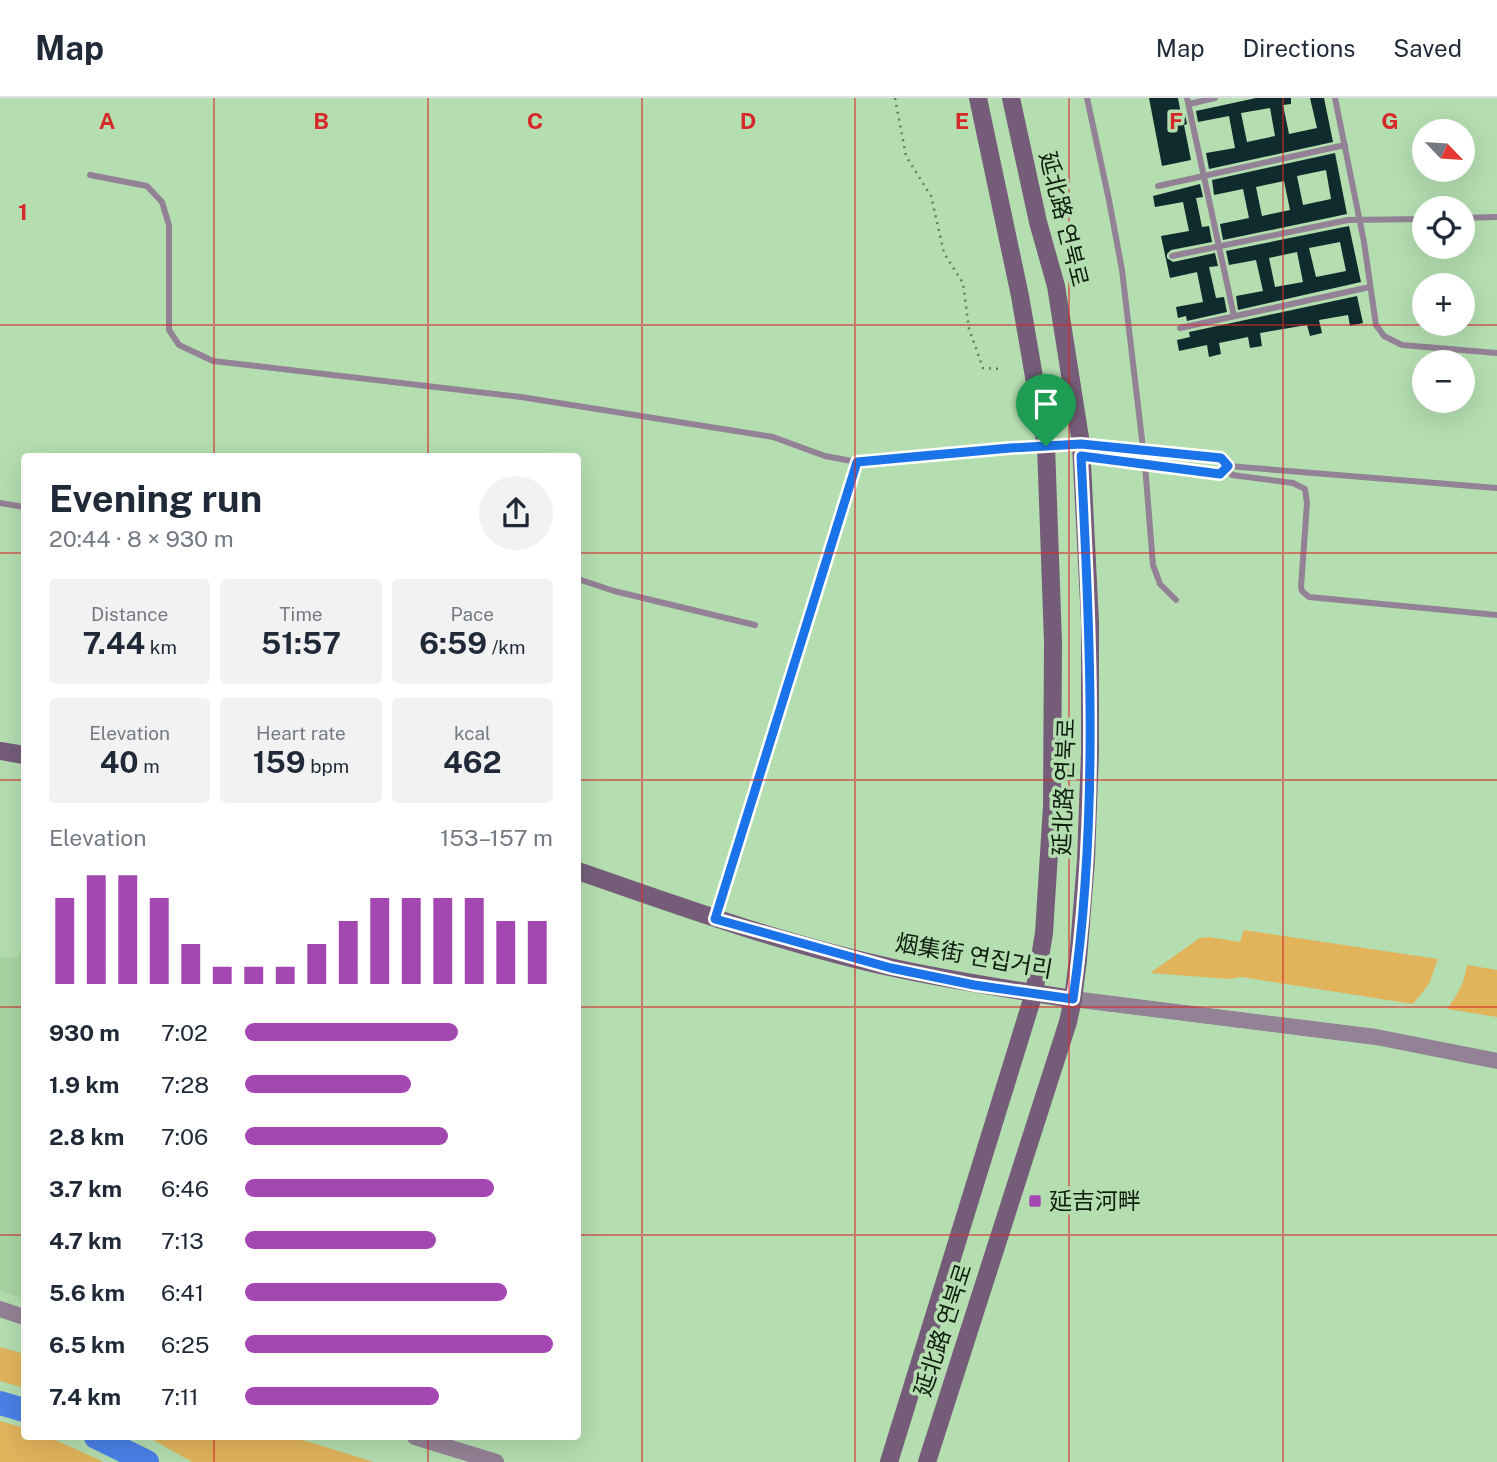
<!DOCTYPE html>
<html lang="en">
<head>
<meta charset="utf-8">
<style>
	body { margin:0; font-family:"Public Sans","Noto Sans SC","Noto Sans KR",sans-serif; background:#f2f2f3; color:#1f2937; height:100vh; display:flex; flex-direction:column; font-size:26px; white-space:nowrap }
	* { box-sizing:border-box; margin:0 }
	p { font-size:23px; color:#747a83 }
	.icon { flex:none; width:38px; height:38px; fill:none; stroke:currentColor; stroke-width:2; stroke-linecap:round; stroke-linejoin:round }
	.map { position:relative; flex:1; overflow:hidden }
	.drawer { position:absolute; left:21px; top:355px; width:560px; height:987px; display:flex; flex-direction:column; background:#fff; border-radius:7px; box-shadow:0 7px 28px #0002 }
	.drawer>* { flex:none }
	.needle { width:46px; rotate:115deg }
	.controls { position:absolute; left:1412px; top:21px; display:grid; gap:14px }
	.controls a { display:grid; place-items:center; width:63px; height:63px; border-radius:50%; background:#fff; box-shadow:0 7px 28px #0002; font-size:35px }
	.pin { position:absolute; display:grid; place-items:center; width:60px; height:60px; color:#fff; margin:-72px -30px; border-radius:50% 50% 50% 0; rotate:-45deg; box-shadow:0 0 7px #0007 }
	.pin .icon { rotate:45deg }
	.round { display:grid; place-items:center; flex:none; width:74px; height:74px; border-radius:37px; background:#f2f2f3 }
	.headline { display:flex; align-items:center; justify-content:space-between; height:119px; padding:0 28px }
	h1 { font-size:38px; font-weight:700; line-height:52px }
	.figures { display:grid; grid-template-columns:repeat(3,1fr); gap:10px; height:119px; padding:7px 28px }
	.figures div { display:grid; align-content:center; border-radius:7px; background:#f2f2f3; text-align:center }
	.figures b { font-size:30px; font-weight:700 }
	.figures small { font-size:19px; font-weight:400 }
	.figures p { font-size:19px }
	.chart { height:196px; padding:14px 28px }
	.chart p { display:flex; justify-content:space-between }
	.chart svg { width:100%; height:126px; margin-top:7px; stroke:#a347b1; stroke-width:6 }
	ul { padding:0 28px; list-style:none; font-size:23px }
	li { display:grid; grid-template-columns:112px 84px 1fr; align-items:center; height:52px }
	li i { height:18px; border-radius:9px; background:#a347b1 }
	header { display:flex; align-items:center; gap:42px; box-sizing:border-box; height:98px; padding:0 35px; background:#fff; border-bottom:2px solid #e0e1e3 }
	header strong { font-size:33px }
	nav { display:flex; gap:38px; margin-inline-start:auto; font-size:24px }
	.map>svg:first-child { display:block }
</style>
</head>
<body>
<header>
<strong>Map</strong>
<nav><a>Map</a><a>Directions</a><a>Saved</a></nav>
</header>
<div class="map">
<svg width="1497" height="1364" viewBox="0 0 1497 1364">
	<rect width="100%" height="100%" fill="#b4ddb0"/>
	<path fill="#a7d5a1" d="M 24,843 L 24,1201 L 0,1193 L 0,859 L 17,860 Z"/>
	<g fill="#e1b45c">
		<path d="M 1244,832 L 1438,861 L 1429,886 L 1413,906 L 1242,879 L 1229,881 L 1150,875 L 1200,840 L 1209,839 L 1240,844 Z"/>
		<path d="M 1467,867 L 1497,872 L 1497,919 L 1447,911 C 1458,896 1464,886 1467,867 Z"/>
		<path d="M 0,1249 L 24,1256 L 24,1290 L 0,1283 Z"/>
		<path d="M 0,1323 L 24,1330 L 24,1339 L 49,1339 L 104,1364 L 0,1364 Z"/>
		<path d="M 148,1339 L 293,1339 L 374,1364 L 192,1364 Z"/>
	</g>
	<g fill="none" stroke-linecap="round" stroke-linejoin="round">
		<g stroke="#4a80e8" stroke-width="24">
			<path d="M 0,1305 L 24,1312"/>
			<path d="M 96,1339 L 147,1364"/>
		</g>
	</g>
	<g fill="#102b2d" fill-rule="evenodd">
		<path d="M 1149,0 L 1178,0 L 1181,16 L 1185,16 L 1187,26 L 1184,27 L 1191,62 L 1162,68 Z"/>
		<path d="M 1256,0 L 1291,0 L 1291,6 L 1283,7 L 1289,36 L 1317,30 L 1310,0 L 1324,0 L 1333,44 L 1209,71 L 1206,55 L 1235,50 L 1229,18 L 1198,24 L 1196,13 ZM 1270,10 L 1275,38 L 1247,44 L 1241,15 Z"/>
		<path d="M 1335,55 L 1347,116 L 1223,142 L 1220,126 L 1249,120 L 1243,91 L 1214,97 L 1212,82 ZM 1326,72 L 1331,101 L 1303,107 L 1297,78 ZM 1284,83 L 1290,112 L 1262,118 L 1256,89 Z"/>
		<path d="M 1200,86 L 1203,99 L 1196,100 L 1202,129 L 1209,128 L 1212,144 L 1171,152 L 1167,156 L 1167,160 L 1173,164 L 1215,155 L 1218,168 L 1209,169 L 1216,200 L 1224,199 L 1227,214 L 1187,223 L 1186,218 L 1178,220 L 1176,209 L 1203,204 L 1197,174 L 1170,180 L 1161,138 L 1189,133 L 1183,104 L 1155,109 L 1153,98 Z"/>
		<path d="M 1349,128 L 1361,184 L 1238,212 L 1236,198 L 1263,193 L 1256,162 L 1229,167 L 1226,153 ZM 1340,144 L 1346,173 L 1316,179 L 1309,150 ZM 1297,154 L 1303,184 L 1275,189 L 1269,160 Z"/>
		<path d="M 1357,198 L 1363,225 L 1350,228 L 1348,217 L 1319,222 L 1322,235 L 1310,238 L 1307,227 L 1260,235 L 1262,248 L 1250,250 L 1248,239 L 1219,245 L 1221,256 L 1209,259 L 1207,247 L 1179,253 L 1177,242 L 1190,239 L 1189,234 Z"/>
	</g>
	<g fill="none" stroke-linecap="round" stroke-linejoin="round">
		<path stroke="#627e5f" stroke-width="2.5" stroke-dasharray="2 5" stroke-linecap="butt" d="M 895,0 L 906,58 L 931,98 L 944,155 L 963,185 L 969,231 L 983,270 L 1002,271"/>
		<g stroke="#938295" stroke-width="6">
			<path d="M 1087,0 L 1109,102 L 1122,172 L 1145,367 L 1153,467 L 1160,486 L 1176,502"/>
			<path d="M 1187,0 L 1234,218"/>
			<path d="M 1335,0 L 1364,144 L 1376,227 L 1384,238 L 1402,247 L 1497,255"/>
			<path d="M 1189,6 L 1215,0"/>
			<path d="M 90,77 L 147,88 L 162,104 L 169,127 L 169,232 L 179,247 L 213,263 L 521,299 L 773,339 L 825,358 L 857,364 L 1010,350 L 1081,346 L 1221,361 L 1228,368 L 1220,376 L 1083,359"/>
			<path d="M 1158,88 L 1345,47"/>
			<path d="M 1436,110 L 1436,102"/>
			<path d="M 1463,120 L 1497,119"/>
			<path d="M 1172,158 L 1348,122 L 1424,121"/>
			<path d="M 1180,230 L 1370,189"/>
			<path d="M 1497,390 L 1228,368 L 1232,377 L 1293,385 L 1305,391 L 1307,405 L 1301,489 L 1302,493 L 1309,499 L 1497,517"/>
			<path d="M 0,405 L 24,409"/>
			<path d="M 578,481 L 614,493 L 755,527"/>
			<path d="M 716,817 L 857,364"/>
		</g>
		<g stroke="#938295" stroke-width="16">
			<path d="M 1073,901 L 1376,939 L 1497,963"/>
			<path d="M 0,1211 L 24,1219"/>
			<path d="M 415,1339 L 496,1364"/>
		</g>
		<g stroke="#755d79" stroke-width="18">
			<path d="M 0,653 L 24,657"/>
			<path d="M 578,773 C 681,809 787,847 894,870 C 954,883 1013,892 1073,901"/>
			<path d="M 889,1364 L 1034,895 L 1044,835 L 1052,708 L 1053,544 L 1046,348 L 1020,198 L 978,0"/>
			<path d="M 927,1364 L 1068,924 L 1073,901 L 1078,862 L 1086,762 L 1090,654 L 1090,524 L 1081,346 L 1056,188 L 1038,124 L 1011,0"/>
		</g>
	</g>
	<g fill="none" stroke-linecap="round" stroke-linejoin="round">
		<g stroke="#fff" stroke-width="14">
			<path id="route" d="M 1081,346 L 1221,360 L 1228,368 L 1220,376 L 1081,358 C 1090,539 1099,720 1073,901 L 974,887 L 891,870 L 715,821 L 857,364 L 1010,350 Z"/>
		</g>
		<use href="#route" stroke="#1a73e8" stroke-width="9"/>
	</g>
	<path fill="none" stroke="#d62828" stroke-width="2" stroke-opacity="0.55" d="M 214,0 L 214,359M 428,0 L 428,359M 642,0 L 642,1364M 855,0 L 855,1364M 1069,0 L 1069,1364M 1283,0 L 1283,1364M 0,227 L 1497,227M 0,455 L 24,455M 578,455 L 1497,455M 0,682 L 24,682M 578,682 L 1497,682M 0,909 L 24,909M 578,909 L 1497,909M 0,1137 L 24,1137M 578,1137 L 1497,1137M 214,1339 L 214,1364M 428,1339 L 428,1364"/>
	<rect fill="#a347b1" stroke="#b4ddb0" stroke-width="2.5" x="1028" y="1096" width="14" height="14" rx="3.5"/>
	<g text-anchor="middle" stroke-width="7" stroke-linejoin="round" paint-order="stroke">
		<g font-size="23" fill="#0e1d0d" stroke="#b4ddb0">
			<text transform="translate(1064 121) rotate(76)" y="8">延北路 연북로</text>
			<text transform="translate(1064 689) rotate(-88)" y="8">延北路 연북로</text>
			<text transform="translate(974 858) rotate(10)" y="8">烟集街 연집거리</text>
			<text transform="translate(943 1232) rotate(-72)" y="8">延北路 연북로</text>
		</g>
		<g font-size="23" fill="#0e1d0d" stroke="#b4ddb0" text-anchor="start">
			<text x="1049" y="1111">延吉河畔</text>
		</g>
	</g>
	<g font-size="23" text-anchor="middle" font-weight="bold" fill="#d62828" stroke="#b4ddb0" stroke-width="7" stroke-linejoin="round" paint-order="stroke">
		<text x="107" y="31">A</text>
		<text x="321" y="31">B</text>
		<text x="535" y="31">C</text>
		<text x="748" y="31">D</text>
		<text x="962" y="31">E</text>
		<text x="1176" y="31">F</text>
		<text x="1390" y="31">G</text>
		<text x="23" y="122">1</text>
	</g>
</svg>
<div class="controls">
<a><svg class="needle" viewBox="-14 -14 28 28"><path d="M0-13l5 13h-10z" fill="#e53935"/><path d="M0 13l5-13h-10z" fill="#747a83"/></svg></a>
<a><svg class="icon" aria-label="locate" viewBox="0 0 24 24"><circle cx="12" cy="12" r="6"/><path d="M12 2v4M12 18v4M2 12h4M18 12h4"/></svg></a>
<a>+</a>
<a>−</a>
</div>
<div class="pin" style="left:1046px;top:348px;background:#1e9e55"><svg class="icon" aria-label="arrive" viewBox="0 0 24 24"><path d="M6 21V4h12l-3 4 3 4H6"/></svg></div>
<section class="drawer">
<div class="headline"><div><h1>Evening run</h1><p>20:44 · 8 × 930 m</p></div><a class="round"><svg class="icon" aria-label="share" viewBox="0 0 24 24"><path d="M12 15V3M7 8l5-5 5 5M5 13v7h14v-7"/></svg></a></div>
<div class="figures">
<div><p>Distance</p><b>7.44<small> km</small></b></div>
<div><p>Time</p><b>51:57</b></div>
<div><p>Pace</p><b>6:59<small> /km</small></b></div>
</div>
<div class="figures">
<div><p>Elevation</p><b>40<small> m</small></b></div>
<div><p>Heart rate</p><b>159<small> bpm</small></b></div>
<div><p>kcal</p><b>462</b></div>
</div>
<div class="chart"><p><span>Elevation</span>153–157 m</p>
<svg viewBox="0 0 160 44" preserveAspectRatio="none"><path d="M5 44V14M15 44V6M25 44V6M35 44V14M45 44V30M55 44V38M65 44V38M75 44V38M85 44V30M95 44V22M105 44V14M115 44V14M125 44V14M135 44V14M145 44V22M155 44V22"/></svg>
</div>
<ul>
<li><b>930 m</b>7:02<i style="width:69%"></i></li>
<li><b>1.9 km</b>7:28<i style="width:54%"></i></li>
<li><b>2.8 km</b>7:06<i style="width:66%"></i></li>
<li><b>3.7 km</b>6:46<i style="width:81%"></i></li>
<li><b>4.7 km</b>7:13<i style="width:62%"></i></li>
<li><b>5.6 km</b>6:41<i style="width:85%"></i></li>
<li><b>6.5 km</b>6:25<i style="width:100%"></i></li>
<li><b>7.4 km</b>7:11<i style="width:63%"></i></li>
</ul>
</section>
</div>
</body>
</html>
